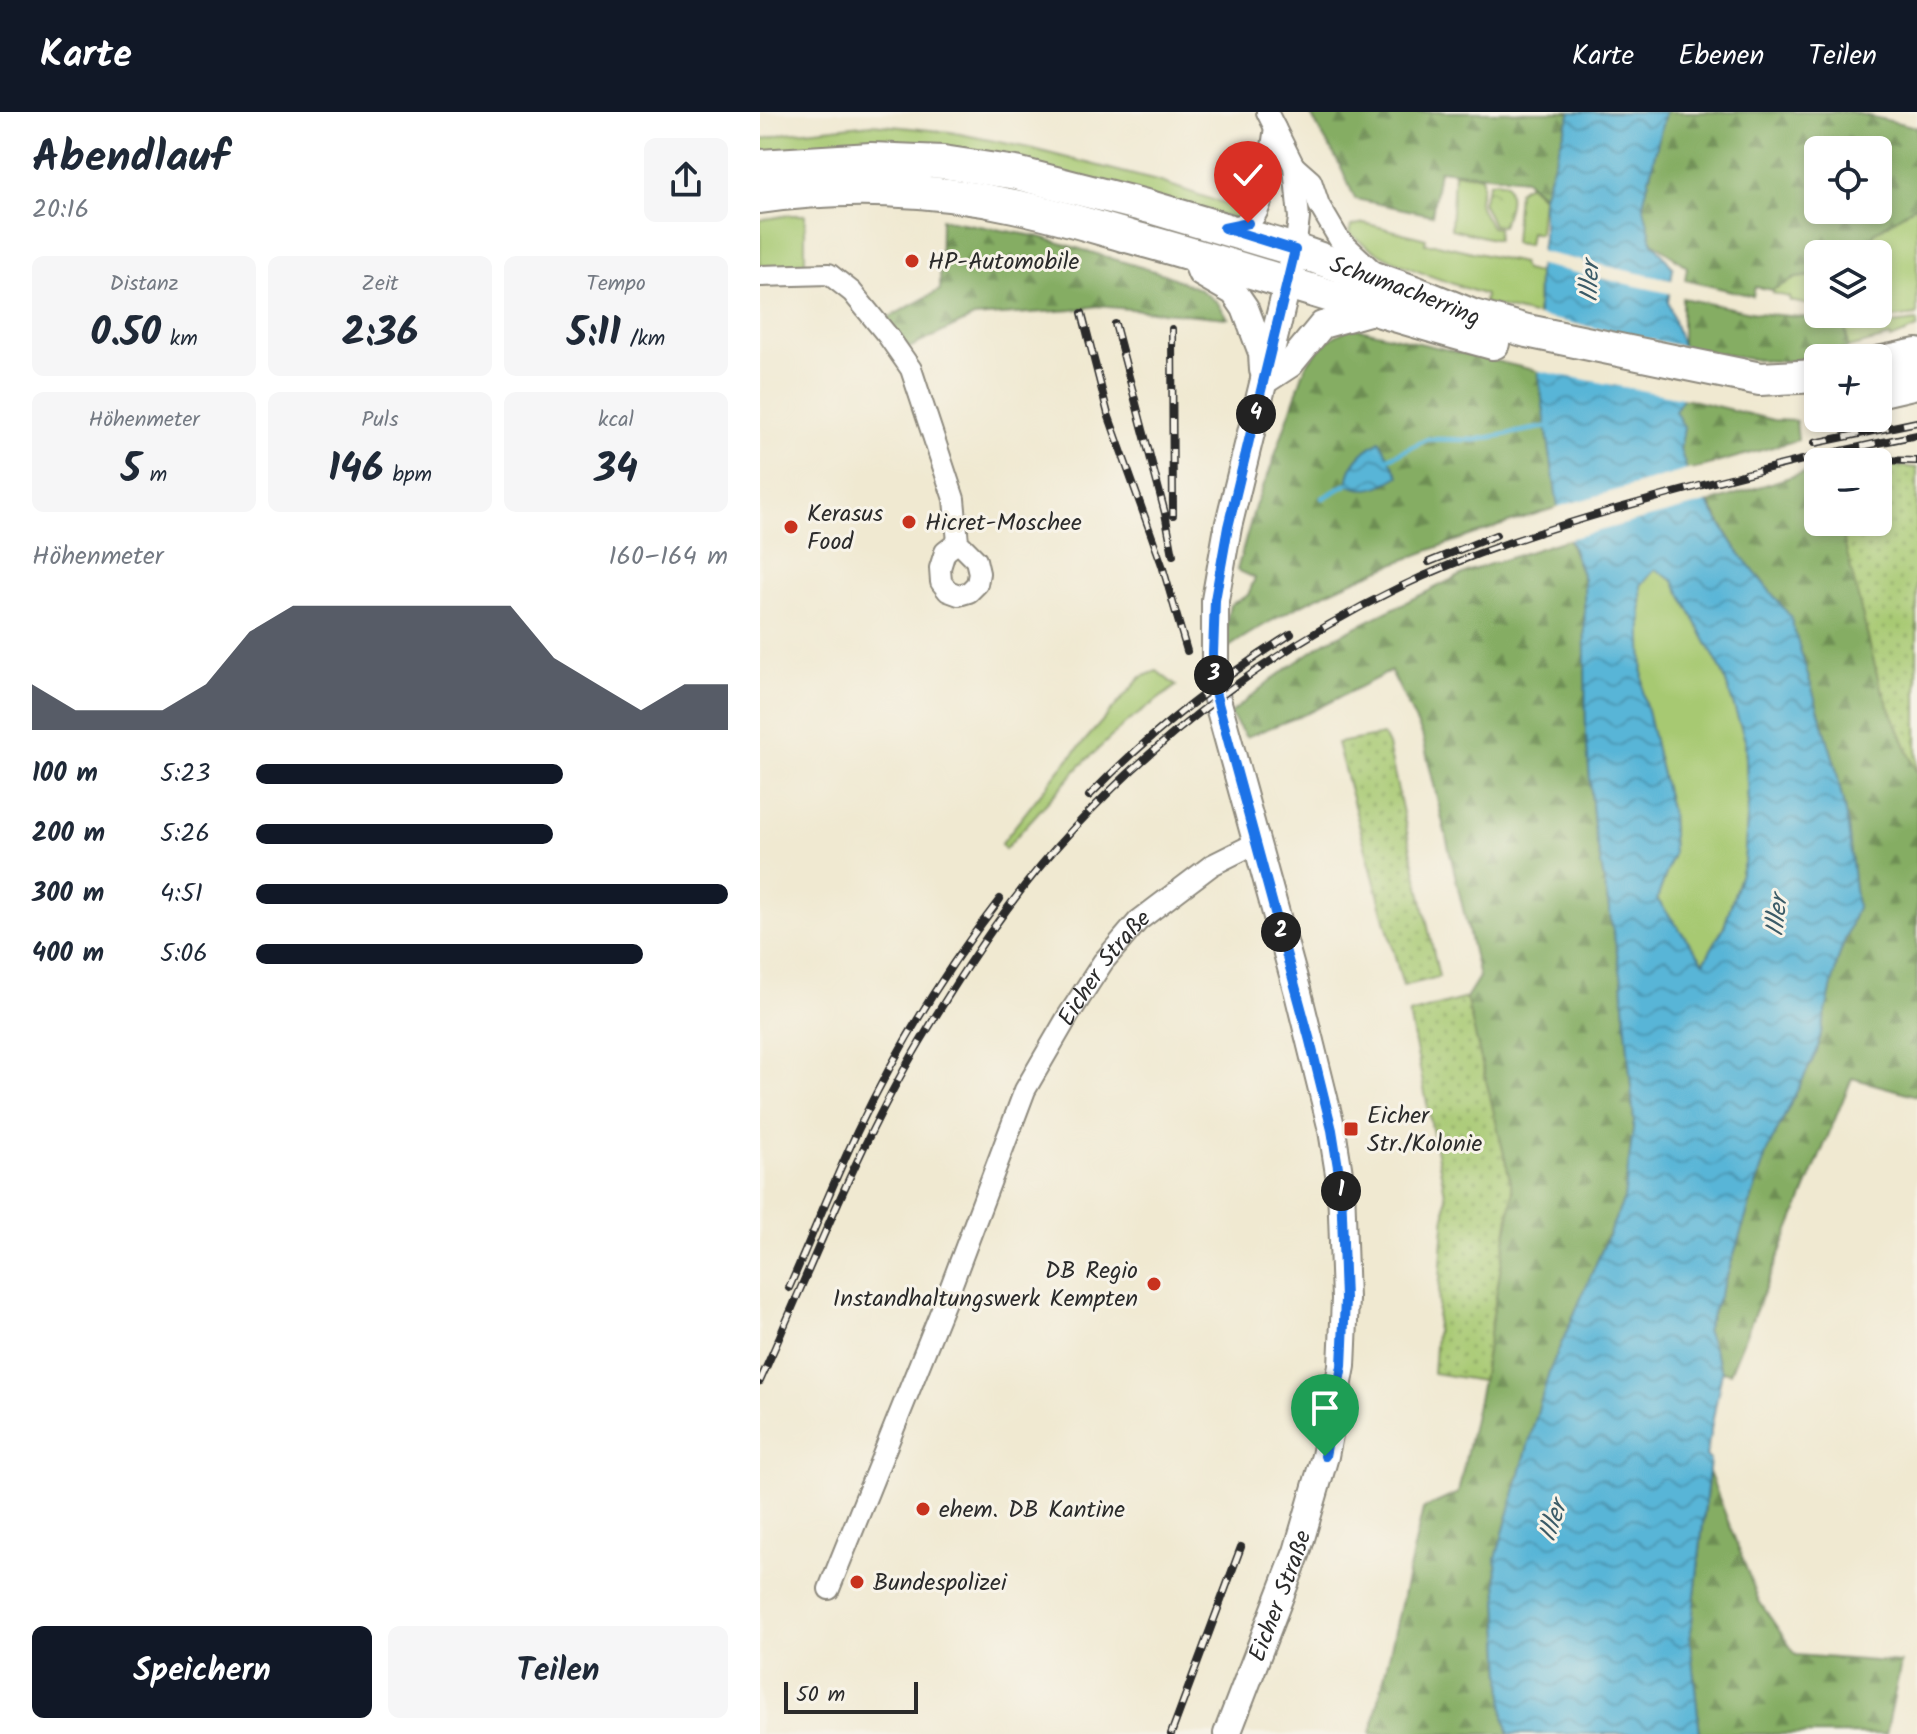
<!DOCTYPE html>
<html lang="de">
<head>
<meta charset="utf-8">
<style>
	body { margin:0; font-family:Kalam,sans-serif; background:#f6f6f7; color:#1f2937; height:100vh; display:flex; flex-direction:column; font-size:30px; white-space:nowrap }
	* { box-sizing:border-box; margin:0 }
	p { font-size:26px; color:#747a83 }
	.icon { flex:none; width:44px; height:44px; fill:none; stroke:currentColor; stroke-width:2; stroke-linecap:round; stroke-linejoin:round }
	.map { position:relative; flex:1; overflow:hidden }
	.drawer { display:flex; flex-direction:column; background:#fff; width:760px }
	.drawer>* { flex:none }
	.tools { position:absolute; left:1044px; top:24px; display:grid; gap:16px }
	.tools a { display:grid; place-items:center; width:88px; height:88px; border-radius:12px; background:#fff; box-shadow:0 4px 12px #0003; font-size:40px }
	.scale { position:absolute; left:24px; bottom:20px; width:134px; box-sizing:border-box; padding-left:8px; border:4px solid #2b2b2b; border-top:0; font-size:22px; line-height:28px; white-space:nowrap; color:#2b2b2b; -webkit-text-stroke:6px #f7f3e8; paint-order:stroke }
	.pin { position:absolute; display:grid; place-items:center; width:68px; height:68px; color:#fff; margin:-82px -34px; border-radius:50% 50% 50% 0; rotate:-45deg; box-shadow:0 0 8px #0007 }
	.pin .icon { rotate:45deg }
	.km { position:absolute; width:40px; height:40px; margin:-20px; border-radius:50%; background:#222; color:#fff; font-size:22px; line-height:40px; text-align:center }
	.round { display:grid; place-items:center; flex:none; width:84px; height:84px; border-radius:12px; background:#f6f6f7 }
	.headline { display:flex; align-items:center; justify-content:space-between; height:136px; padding:0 32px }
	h1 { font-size:44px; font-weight:600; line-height:60px }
	.stats { display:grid; grid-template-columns:repeat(3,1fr); gap:12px; height:136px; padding:8px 32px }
	.stats div { display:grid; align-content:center; border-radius:12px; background:#f6f6f7; text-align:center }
	.stats b { font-size:40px; font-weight:600 }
	.stats small { font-size:22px; font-weight:400 }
	.stats p { font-size:22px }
	.chart { height:224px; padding:16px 32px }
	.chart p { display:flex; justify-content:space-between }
	.chart svg { width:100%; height:144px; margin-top:8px; fill:#111827; opacity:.7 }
	.action { display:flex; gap:16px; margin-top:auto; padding:16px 32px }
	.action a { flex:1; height:92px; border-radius:12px; background:#111827; color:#fff; font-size:32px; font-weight:600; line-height:92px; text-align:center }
	.action a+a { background:#f6f6f7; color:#1f2937 }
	ul { padding:0 32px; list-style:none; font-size:26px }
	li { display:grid; grid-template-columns:128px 96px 1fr; align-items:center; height:60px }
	li i { height:20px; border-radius:10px; background:#111827 }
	header { display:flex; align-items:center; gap:48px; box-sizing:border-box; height:112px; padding:0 40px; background:#111827; color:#fff }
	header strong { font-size:38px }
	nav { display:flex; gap:44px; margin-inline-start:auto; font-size:28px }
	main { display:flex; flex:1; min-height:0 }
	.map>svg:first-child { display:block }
</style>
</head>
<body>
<header>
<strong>Karte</strong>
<nav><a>Karte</a><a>Ebenen</a><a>Teilen</a></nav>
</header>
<main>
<section class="drawer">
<div class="headline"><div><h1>Abendlauf</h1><p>20:16</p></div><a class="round"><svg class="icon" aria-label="share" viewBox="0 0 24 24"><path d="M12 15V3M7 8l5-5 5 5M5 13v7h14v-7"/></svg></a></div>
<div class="stats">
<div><p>Distanz</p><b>0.50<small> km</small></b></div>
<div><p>Zeit</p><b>2:36</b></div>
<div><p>Tempo</p><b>5:11<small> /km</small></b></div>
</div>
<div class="stats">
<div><p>Höhenmeter</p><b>5<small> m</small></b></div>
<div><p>Puls</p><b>146<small> bpm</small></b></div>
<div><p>kcal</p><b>34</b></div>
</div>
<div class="chart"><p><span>Höhenmeter</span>160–164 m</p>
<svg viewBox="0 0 160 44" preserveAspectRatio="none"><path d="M0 44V30L10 38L20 38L30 38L40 30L50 14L60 6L70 6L80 6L90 6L100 6L110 6L120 22L130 30L140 38L150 30L160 30V44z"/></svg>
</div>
<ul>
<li><b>100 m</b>5:23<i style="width:65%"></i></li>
<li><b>200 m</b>5:26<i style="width:63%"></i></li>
<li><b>300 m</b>4:51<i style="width:100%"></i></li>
<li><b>400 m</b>5:06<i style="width:82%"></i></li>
</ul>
<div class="action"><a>Speichern</a><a>Teilen</a></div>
</section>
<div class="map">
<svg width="1157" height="1622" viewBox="0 0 1157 1622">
	<defs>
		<pattern id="forest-firs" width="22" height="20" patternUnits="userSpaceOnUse" patternTransform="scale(2)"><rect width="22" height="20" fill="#85ad64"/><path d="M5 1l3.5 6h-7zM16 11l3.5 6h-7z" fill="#6d8d53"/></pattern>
		<pattern id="park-crowns" width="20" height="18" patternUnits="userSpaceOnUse" patternTransform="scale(2)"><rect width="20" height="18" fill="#a7c972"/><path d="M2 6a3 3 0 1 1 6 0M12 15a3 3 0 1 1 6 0" fill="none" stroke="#88a35e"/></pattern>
		<pattern id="garden-dots" width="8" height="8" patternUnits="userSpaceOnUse" patternTransform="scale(2)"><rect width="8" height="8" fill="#a7c972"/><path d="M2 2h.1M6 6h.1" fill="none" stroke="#88a35e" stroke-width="1.8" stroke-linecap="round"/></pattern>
		<pattern id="water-waves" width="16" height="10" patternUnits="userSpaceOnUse" patternTransform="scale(2)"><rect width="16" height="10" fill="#59b5d7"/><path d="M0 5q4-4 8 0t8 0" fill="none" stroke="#4a93af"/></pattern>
	</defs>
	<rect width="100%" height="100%" fill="#f7f3e8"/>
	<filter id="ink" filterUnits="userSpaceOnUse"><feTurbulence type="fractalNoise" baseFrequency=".0125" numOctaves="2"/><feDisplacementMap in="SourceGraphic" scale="16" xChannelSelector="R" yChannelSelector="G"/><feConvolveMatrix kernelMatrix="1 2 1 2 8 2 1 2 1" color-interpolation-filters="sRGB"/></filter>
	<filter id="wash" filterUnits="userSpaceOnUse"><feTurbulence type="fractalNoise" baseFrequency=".006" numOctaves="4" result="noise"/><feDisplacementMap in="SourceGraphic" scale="32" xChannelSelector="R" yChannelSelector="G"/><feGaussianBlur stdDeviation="1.8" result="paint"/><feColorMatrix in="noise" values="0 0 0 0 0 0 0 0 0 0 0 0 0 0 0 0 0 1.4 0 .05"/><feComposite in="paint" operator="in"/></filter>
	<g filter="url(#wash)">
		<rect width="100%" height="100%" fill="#f0e9d1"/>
		<g fill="#a7c972" stroke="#697a4e" stroke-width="2">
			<path d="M 112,12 L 190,20 L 269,36 L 401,70 L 465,92 L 481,100 L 477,107 L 389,86 L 0,44 L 0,28 L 26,21 Z"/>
			<path d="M 694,61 L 721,64 C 725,75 719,80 719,90 C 720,99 727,107 731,115 L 738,116 L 737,128 L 691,117 Z"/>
			<path d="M 768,72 L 782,85 L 779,122 L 770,120 L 768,133 L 754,131 L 758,79 Z"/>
			<path d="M 1157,93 L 1157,203 L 1134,206 L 1088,202 L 1118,202 L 1118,142 L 1108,142 L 1114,121 Z"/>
			<path d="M 29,103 L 45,103 L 45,156 L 0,160 L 0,108 Z"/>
			<path d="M 604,111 L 666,127 L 665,132 L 677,132 L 762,151 L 764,158 L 778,161 L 777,204 L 724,191 L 725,183 C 678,166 627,153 589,121 L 591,114 Z"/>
			<path d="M 1058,163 L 1058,195 L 1030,189 L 1029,185 L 1012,181 L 1012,178 L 1036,166 Z"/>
			<path d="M 1157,209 L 1157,216 L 1131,227 L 1130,225 L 1088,236 L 1085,212 L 1132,212 Z"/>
			<path d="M 895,457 L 914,469 L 963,561 L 985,628 L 988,693 L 984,751 L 964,815 L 944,850 L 897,787 L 913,742 L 911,701 L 883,582 L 881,473 Z"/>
			<path d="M 397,559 L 416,574 L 365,612 L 320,654 L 245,737 L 241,732 L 300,657 L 381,565 Z"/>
		</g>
		<g fill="url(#forest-firs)" stroke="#586c48" stroke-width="2" fill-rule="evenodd">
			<path d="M 549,0 L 811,0 L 783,84 L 765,67 L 679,58 L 672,103 L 595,87 L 580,53 Z"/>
			<path d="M 905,0 L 1091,0 L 1157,15 L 1157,93 L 1114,121 L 1108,142 L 1058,142 L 1058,163 L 1036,166 L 1012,178 L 995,175 L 993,184 L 925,168 L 927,155 L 892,129 L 883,92 ZM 1058,38 L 1118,38 L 1118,98 L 1058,98 Z"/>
			<path d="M 181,107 L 280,125 L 404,162 L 439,177 L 457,190 L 468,206 L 337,194 L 313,198 L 214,205 L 149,236 L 124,208 L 180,178 Z"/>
			<path d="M 922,186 L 996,201 L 1052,206 L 1085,212 L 1088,236 C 1074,240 1060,246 1046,248 C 1004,253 963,242 922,234 Z"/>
			<path d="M 591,215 L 778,259 L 798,395 C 692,428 557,474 466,537 L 466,512 L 470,493 L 488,483 L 495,466 L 477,458 L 496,391 L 509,361 L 546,253 L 565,230 Z"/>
			<path d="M 923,286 L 1013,308 L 1036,309 L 1038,328 L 927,359 L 920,337 L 924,316 L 915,299 Z"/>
			<path d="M 1058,356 L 1058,410 L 1080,410 L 1119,570 L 1157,661 L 1157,984 L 1092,966 L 970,1261 L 962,1259 L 946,1218 L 968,1161 L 1007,1039 L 1057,939 L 1078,847 L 1097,795 L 1088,715 L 1075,652 L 1030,505 L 979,441 L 949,391 Z"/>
			<path d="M 808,427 L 824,468 L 826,622 L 834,714 L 862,868 L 874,1010 L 864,1087 L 789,1260 L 736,1446 L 744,1604 L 749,1622 L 611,1622 L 663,1397 L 698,1381 L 722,1269 L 753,1080 L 706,886 L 719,865 L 662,622 L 631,559 L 548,601 L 486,625 L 470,602 L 512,567 L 565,530 L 709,459 Z"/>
			<path d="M 949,1360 L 999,1489 L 1036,1543 L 1141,1551 L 1126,1622 L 940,1622 L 930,1528 Z"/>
		</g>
		<path fill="url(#park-crowns)" stroke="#697a4e" stroke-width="2" d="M 735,69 L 746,71 C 753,86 748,99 742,114 L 733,113 L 722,90 L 729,71 Z"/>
		<g fill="url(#garden-dots)" stroke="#697a4e" stroke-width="2">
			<path d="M 1118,352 L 1157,356 L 1157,661 L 1119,570 L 1080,413 L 1080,410 L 1118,410 Z"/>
			<path d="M 623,623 L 628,633 L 679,865 L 643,874 L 577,631 Z"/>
			<path d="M 706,886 L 753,1080 L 722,1269 L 673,1261 L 686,1086 L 649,902 Z"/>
		</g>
		<g fill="url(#water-waves)" stroke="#427081" stroke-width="2" fill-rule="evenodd">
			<path d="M 811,0 L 905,0 L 883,92 L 892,129 L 913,156 L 908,190 L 922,234 L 923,286 L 915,299 L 924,316 L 920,337 L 927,359 L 979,441 L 1030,504 L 1075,652 L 1088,715 L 1097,795 L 1078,847 L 1057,939 L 1007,1039 L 968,1161 L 946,1218 L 962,1259 L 946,1344 L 950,1348 L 930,1528 L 940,1622 L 749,1622 L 744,1604 L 736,1446 L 789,1260 L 864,1087 L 874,1010 L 862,868 L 834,714 L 826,622 L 824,468 L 798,395 L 778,259 L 778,161 L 783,125 L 783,84 ZM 895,457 L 914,469 L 963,561 L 985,628 L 988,693 L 984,751 L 964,815 L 944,850 L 897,787 L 913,742 L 911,701 L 883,582 L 881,473 Z"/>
			<path d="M 620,329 L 639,364 C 621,375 607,382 587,372 C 589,352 603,338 620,329 Z"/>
		</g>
		<g fill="#f0e9d1">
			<path d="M 777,139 L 915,169 L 913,182 L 775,152 Z"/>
			<path d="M 773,203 L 926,235 L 927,287 L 774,258 Z"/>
			<path d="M 931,357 L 953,389 L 804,428 L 794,396 Z"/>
		</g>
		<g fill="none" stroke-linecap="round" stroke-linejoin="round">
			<g stroke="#59b5d7" stroke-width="5">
				<path d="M 629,346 L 668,327 L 715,328 L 791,314"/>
				<path d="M 563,386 L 587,372"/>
			</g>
		</g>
	</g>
	<g filter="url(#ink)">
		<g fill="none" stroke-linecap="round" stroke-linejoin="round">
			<g stroke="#8e8a7e" stroke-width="24">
				<g id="minor">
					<path d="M 507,0 L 534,54 L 539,106 L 535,138"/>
					<path d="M 534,54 L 551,69 L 559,93 L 579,127 L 614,160"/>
					<path d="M 465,116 C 472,115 483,114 490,109 C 506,98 511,37 515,16"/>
					<path d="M 0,164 L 69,162 L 92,180 L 128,224 L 151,257 L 194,387 L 198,430 L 216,448 L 219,461 L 217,472 L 209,480 L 199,483 L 188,479 L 181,470 L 180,456 L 185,440 L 198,430"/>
					<path id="s1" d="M 69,1477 L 190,1177 L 265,978 L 308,904 L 343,850 L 378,809 L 452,753 L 496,731"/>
				</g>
			</g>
			<g stroke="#8e8a7e" stroke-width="30">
				<g id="tertiary">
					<path d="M 434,143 L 441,161 L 474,180 L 485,196 L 502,241 L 503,258"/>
					<path d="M 504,269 L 530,252 L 562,213 L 616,198"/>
					<path id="s2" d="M 467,1622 L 537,1440 L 565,1344 L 582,1254 L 585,1187 L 581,1074 L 572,1018 L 538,881 L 455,580 L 455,488 L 468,415 L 532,153"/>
				</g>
			</g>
			<g stroke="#8e8a7e" stroke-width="36">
				<g id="primary">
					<path id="s3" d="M 0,54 L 111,47 L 183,50 L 256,61 L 390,95 L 535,138 L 654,180 L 713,204 L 767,219 L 1000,267 L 1058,264"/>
					<path d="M 0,85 C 83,73 172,76 254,94 C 299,103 344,118 389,130 C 504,162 617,200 733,231"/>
					<path d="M 1118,251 L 1157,243"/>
					<path d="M 1118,279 L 1157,270"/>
				</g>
			</g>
			<use href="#minor" stroke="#fff" stroke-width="20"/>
			<use href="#tertiary" stroke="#fff" stroke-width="26"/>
			<use href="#primary" stroke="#fff" stroke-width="32"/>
			<g stroke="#2b2b2b" stroke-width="8">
				<g id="rail">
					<path d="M 322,201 L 348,302 L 402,453 L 427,539"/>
					<path d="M 355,212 L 405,401 L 413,443"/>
					<path d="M 412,217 L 413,403"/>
					<path d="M 1055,331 L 1157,310"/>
					<path d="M 1081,347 L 1157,349"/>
					<path d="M 669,450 L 736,423"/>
					<path d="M 329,684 C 389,622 458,568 531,522"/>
					<path d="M 29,1176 C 52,1124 73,1071 97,1020 C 136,938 185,858 240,787"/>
					<path d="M 0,1269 C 51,1156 96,1037 160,930 C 205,855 253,781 313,717 C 405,618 516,535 638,476 C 710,441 787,417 863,395 C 961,367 1057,343 1157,323"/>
					<path d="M 411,1622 L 481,1435"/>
				</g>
			</g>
			<use href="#rail" stroke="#f7f3e8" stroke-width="5" stroke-dasharray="15" stroke-linecap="butt"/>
		</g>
	</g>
	<g fill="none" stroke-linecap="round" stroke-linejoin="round" filter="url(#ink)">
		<g stroke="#fff" stroke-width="16">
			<path id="route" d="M 488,111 L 464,116 L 535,138 L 468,415 L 455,488 L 453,542 L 455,580 L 550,929 L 572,1018 L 581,1074 L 585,1187 L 582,1254 L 565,1344"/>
		</g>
		<use href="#route" stroke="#1a73e8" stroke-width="10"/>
	</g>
	<g fill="#c8321e" stroke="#f7f3e8" stroke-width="3">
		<circle cx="152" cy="149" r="8"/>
		<circle cx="149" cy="410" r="8"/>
		<circle cx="31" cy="415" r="8"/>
		<rect x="583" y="1009" width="16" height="16" rx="4"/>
		<circle cx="394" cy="1172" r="8"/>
		<circle cx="163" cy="1397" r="8"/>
		<circle cx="97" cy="1470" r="8"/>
	</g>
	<g text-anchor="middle" stroke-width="6" stroke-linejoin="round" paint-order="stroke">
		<g font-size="24" fill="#2b2b2b" stroke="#f7f3e8" text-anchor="start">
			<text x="168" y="157">HP-Automobile</text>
			<text x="47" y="409">Kerasus<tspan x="47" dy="28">Food</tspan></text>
			<text x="165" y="418">Hicret-Moschee</text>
			<text x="607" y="1011">Eicher<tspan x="607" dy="28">Str./Kolonie</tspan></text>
			<text x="378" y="1166" text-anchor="end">DB Regio<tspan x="378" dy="28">Instandhaltungswerk Kempten</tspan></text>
			<text x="179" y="1405">ehem. DB Kantine</text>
			<text x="113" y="1478">Bundespolizei</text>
		</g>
		<g font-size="24" fill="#2b2b2b" stroke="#f7f3e8">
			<text dy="8" stroke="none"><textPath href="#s3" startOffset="664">Schumacherring</textPath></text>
			<text dy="8" stroke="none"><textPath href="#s1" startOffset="682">Eicher Straße</textPath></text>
			<text dy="8" stroke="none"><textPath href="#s2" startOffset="148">Eicher Straße</textPath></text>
		</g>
		<g font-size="26" font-style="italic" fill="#3b5b67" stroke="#f7f3e8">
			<text transform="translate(829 170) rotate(-88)" y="9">Iller</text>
			<text transform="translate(1016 804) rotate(-84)" y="9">Iller</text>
			<text transform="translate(792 1409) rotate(-72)" y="9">Iller</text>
		</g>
	</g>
</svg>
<div class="tools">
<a><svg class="icon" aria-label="locate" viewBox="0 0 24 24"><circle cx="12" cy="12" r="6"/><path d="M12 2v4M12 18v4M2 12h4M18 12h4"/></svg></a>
<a><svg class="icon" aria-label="layers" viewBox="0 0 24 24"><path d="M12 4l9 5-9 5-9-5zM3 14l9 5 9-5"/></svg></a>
<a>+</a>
<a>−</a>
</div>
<div class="scale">50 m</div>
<div class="pin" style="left:565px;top:1344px;background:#1e9e55"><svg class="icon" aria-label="arrive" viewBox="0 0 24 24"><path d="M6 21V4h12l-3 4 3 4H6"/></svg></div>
<div class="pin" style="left:488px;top:111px;background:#d93025"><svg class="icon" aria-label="check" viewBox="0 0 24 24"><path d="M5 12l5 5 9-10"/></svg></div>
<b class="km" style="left:581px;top:1079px">1</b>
<b class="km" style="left:521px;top:820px">2</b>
<b class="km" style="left:454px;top:563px">3</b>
<b class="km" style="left:496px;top:302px">4</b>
</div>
</main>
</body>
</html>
